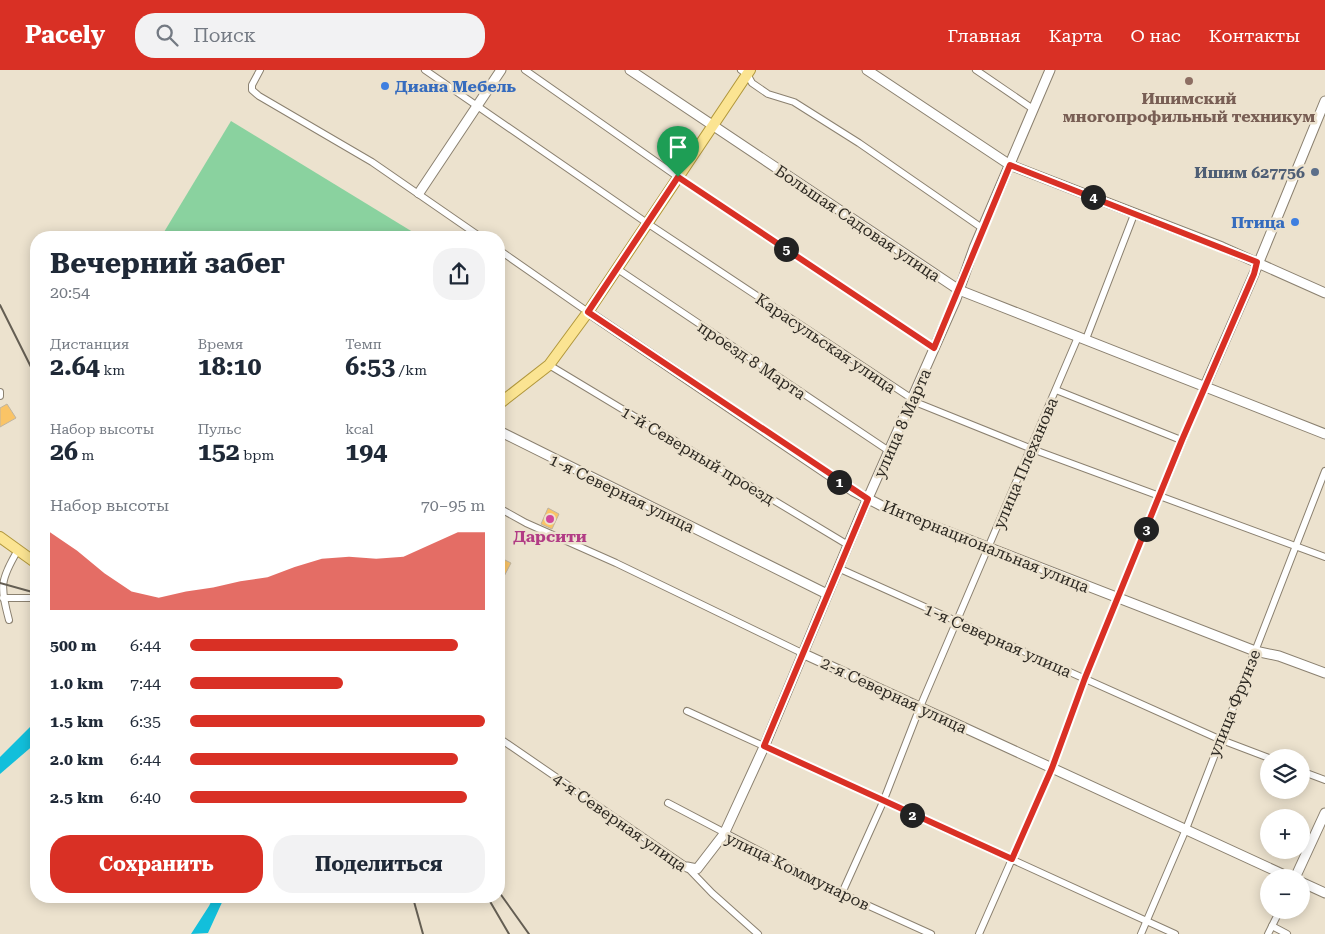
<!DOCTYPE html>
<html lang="ru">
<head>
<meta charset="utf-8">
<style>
	body { margin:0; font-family:"Roboto Serif",serif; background:#f2f2f3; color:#1f2937; height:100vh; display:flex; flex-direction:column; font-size:19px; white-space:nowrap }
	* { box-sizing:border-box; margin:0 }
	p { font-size:16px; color:#747a83 }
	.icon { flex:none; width:28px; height:28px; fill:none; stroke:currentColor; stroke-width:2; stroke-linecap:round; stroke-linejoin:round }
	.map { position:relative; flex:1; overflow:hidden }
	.details { position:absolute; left:30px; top:161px; width:475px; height:672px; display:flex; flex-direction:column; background:#fff; border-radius:20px; box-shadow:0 2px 12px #0003 }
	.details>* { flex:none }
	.tools { position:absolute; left:1260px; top:679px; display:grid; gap:10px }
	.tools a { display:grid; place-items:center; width:50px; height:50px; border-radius:50%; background:#fff; box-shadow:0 2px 12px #0003; font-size:25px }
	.pin { position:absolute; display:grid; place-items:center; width:42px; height:42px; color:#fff; margin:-51px -21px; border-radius:50% 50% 50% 0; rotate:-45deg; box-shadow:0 0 5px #0007 }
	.pin .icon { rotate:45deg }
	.km { position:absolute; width:25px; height:25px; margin:-12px; border-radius:50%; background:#222; color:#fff; font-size:14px; line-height:25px; text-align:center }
	.round { display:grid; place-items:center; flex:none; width:52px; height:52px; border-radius:20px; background:#f2f2f3 }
	.headline { display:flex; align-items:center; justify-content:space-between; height:85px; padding:0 20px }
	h1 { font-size:28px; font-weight:700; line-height:38px }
	.metrics { display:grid; grid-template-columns:repeat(3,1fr); gap:8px; height:85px; padding:5px 20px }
	.metrics div { display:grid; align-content:center }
	.metrics b { font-size:25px; font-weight:700 }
	.metrics small { font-size:14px; font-weight:400 }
	.metrics p { font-size:14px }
	.chart { height:140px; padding:10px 20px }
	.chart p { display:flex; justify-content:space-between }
	.chart svg { width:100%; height:90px; margin-top:5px; fill:#d93025; opacity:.7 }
	.action { display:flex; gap:10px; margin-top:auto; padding:10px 20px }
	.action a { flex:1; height:58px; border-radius:20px; background:#d93025; color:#fff; font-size:20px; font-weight:700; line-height:58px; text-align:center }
	.action a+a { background:#f2f2f3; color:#1f2937 }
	ul { padding:0 20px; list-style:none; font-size:16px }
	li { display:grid; grid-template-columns:80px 60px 1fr; align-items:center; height:38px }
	li i { height:12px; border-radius:6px; background:#d93025 }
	header { display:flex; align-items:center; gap:30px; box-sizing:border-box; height:70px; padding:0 25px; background:#d93025; color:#fff }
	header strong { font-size:24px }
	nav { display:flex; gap:28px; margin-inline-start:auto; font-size:18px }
	.search { width:350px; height:45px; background:#f2f2f3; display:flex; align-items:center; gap:12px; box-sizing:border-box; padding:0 18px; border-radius:20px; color:#747a83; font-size:19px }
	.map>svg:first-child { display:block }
</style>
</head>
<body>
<header>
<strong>Pacely</strong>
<div class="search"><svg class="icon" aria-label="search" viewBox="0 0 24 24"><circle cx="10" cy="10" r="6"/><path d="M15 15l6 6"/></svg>Поиск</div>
<nav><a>Главная</a><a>Карта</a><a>О нас</a><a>Контакты</a></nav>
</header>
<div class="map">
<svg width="1325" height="864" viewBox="0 0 1325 864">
	<rect width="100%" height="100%" fill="#ece2ce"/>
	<path fill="#8ad29f" d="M 231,51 L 421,167 L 161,167 Z"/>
	<g fill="#12bfdb">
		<path d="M 36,651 L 36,673 L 0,704 L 0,687 Z"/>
		<path d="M 213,828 L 224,828 L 208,863 L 191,864 L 209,836 Z"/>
	</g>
	<g fill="#fac466" stroke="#bfb4a1">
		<path d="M 7,334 L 16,348 L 0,357 L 0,338 Z"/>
		<path d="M 548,438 L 559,444 L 552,459 L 541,454 Z"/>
		<path d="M 499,487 L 511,493 L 499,516 Z"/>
	</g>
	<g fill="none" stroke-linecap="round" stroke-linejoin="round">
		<g stroke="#8b8170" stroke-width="8">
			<g id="street">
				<path d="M 260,0 L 252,15 L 252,20 L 259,26 L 372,92 L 482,168"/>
				<path d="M 425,0 L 647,153 L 920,334 L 1032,379 L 1325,487"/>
				<path d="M 525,0 L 678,107 L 934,278"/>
				<path d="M 741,0 L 747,4 L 752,13 L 768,24 L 794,32 L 859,73 L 982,158"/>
				<path d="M 976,0 L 1033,39"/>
				<path d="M 499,180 L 588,242"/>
				<path d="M 616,198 L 889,381"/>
				<path d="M 1086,269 L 1135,142"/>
				<path d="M 549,295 L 848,475"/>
				<path d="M 1056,320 L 1181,370"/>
				<path d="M 0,322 L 0,326"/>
				<path d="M 499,438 L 526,453 L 616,493 L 802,583"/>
				<path d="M 838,498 L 1219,669 L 1269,688"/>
				<path d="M 3,528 L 36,528"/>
				<path d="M 9,550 C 0,516 0,510 18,480"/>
				<path d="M 687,641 L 1175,864"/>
				<path d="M 499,668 L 687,797 L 712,823 L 758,864"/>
				<path d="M 1301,701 L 1325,710"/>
				<path d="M 668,733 L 836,821 L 931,864"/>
				<path d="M 842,823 L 883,732 L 920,637 L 1078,267"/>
				<path d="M 1272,856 L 1287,864"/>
				<path d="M 979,864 L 1052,698 L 1085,608 L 1205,316"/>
				<path d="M 1141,864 L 1186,759 L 1325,401"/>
				<path d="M 1268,864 L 1280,840"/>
			</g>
		</g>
		<g stroke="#8b8170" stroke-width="11">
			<g id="secondary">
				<path d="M 630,0 L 959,220 L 1325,364"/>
				<path d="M 867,0 L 1010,95 L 1222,177 L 1325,223"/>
				<path d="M 419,123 L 501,0"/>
				<path d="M 588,242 L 853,421 L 882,436 L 1255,581 L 1279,586 L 1325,603"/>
				<path d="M 1205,316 L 1254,204 L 1325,31"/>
				<path d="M 499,361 L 827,524"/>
				<path d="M 802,583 L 1291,808"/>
				<path d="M 687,797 L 697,799 L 724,764 L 764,677 L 861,444 L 956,229 L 974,178 L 1050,0"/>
				<path d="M 1295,808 L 1325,743"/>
				<path d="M 1301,812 L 1325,823"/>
			</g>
		</g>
		<g stroke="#b1973c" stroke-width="12">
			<g id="primary">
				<path d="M 499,334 L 549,295 L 588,242 L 750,0"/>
				<path d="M 0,467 L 36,493"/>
			</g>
		</g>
		<use href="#street" stroke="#fff" stroke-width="6"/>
		<use href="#secondary" stroke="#fff" stroke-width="9"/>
		<use href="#primary" stroke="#fbe492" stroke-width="10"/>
		<g stroke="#645e53" stroke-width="2">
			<path d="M 0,235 L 36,307"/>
			<path d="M 0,513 L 36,523"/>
			<path d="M 499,822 L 529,864"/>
			<path d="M 413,828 L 423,864"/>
			<path d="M 488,828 L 509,864"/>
		</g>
	</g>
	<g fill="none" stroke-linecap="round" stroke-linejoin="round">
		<g stroke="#fff" stroke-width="10">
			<path id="route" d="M 1010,95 L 1257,192 L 1254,204 L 1182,370 L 1085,608 L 1052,698 L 1012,789 L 764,676 L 868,429 L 588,242 L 678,107 L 934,278 Z"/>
		</g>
		<use href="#route" stroke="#d93025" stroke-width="6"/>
	</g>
	<circle fill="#8d6e63" stroke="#ece2ce" stroke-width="2" cx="1189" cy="11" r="5"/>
	<g fill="#3f7fe0" stroke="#ece2ce" stroke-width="2">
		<circle cx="385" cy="16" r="5"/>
		<circle cx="1295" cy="152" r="5"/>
	</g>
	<circle fill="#5c6f8a" stroke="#ece2ce" stroke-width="2" cx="1315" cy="102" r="5"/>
	<circle fill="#d1479c" stroke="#ece2ce" stroke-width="2" cx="550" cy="449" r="5"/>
	<g text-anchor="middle" stroke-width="5" stroke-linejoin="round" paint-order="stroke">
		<g font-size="16" font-weight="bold" fill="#366cbe" stroke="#ece2ce" text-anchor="start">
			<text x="395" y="22">Диана Мебель</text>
			<text x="1285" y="158" text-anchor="end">Птица</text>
		</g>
		<g font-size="16" font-weight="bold" fill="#785e54" stroke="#ece2ce">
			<text x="1189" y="34">Ишимский<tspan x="1189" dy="18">многопрофильный техникум</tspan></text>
		</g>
		<g font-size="16" font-weight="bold" fill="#4e5e75" stroke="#ece2ce" text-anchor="end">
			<text x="1305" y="108">Ишим 627756</text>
		</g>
		<g font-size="16" fill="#2e2a23" stroke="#ece2ce">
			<text transform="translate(858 153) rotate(34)" y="6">Большая Садовая улица</text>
			<text transform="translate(826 273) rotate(34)" y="6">Карасульская улица</text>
			<text transform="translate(752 290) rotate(34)" y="6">проезд 8 Марта</text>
			<text transform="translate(902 353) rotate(-66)" y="6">улица 8 Марта</text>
			<text transform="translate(698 385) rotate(31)" y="6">1-й Северный проезд</text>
			<text transform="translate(1025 393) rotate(-67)" y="6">улица Плеханова</text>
			<text transform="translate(622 423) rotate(26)" y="6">1-я Северная улица</text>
			<text transform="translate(986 476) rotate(22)" y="6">Интернациональная улица</text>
			<text transform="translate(998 570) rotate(24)" y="6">1-я Северная улица</text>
			<text transform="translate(894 625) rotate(25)" y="6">2-я Северная улица</text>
			<text transform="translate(1234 633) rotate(-68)" y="6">улица Фрунзе</text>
			<text transform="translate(620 752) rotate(35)" y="6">4-я Северная улица</text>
			<text transform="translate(798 801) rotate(26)" y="6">улица Коммунаров</text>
		</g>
		<g font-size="16" font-weight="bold" fill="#b23c85" stroke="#ece2ce">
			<text x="550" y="472">Дарсити</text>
		</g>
	</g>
</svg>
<div class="tools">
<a><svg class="icon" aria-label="layers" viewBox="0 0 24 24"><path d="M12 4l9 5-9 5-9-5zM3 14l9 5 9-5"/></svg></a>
<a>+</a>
<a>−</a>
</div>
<div class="pin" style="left:678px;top:107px;background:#1e9e55"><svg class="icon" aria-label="arrive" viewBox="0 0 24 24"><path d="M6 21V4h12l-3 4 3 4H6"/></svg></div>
<b class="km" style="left:839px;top:412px">1</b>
<b class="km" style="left:912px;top:745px">2</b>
<b class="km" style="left:1146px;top:459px">3</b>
<b class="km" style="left:1093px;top:127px">4</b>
<b class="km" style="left:786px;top:179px">5</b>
<section class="details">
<div class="headline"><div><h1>Вечерний забег</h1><p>20:54</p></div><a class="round"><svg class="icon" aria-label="share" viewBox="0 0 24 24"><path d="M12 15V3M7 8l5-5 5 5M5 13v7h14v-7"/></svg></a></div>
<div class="metrics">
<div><p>Дистанция</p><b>2.64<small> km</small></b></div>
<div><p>Время</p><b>18:10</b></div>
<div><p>Темп</p><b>6:53<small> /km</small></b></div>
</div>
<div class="metrics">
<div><p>Набор высоты</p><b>26<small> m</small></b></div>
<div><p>Пульс</p><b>152<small> bpm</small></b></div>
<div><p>kcal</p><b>194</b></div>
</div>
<div class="chart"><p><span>Набор высоты</span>70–95 m</p>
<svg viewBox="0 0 160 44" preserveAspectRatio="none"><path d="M0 44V6L10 15L20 26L30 35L40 38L50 35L60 33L70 30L80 28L90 23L100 19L110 18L120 19L130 18L140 12L150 6L160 6V44z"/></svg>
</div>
<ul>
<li><b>500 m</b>6:44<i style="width:91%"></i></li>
<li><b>1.0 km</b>7:44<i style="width:52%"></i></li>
<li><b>1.5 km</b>6:35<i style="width:100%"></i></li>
<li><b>2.0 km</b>6:44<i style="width:91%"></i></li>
<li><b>2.5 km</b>6:40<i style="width:94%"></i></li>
</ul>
<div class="action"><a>Сохранить</a><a>Поделиться</a></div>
</section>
</div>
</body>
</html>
